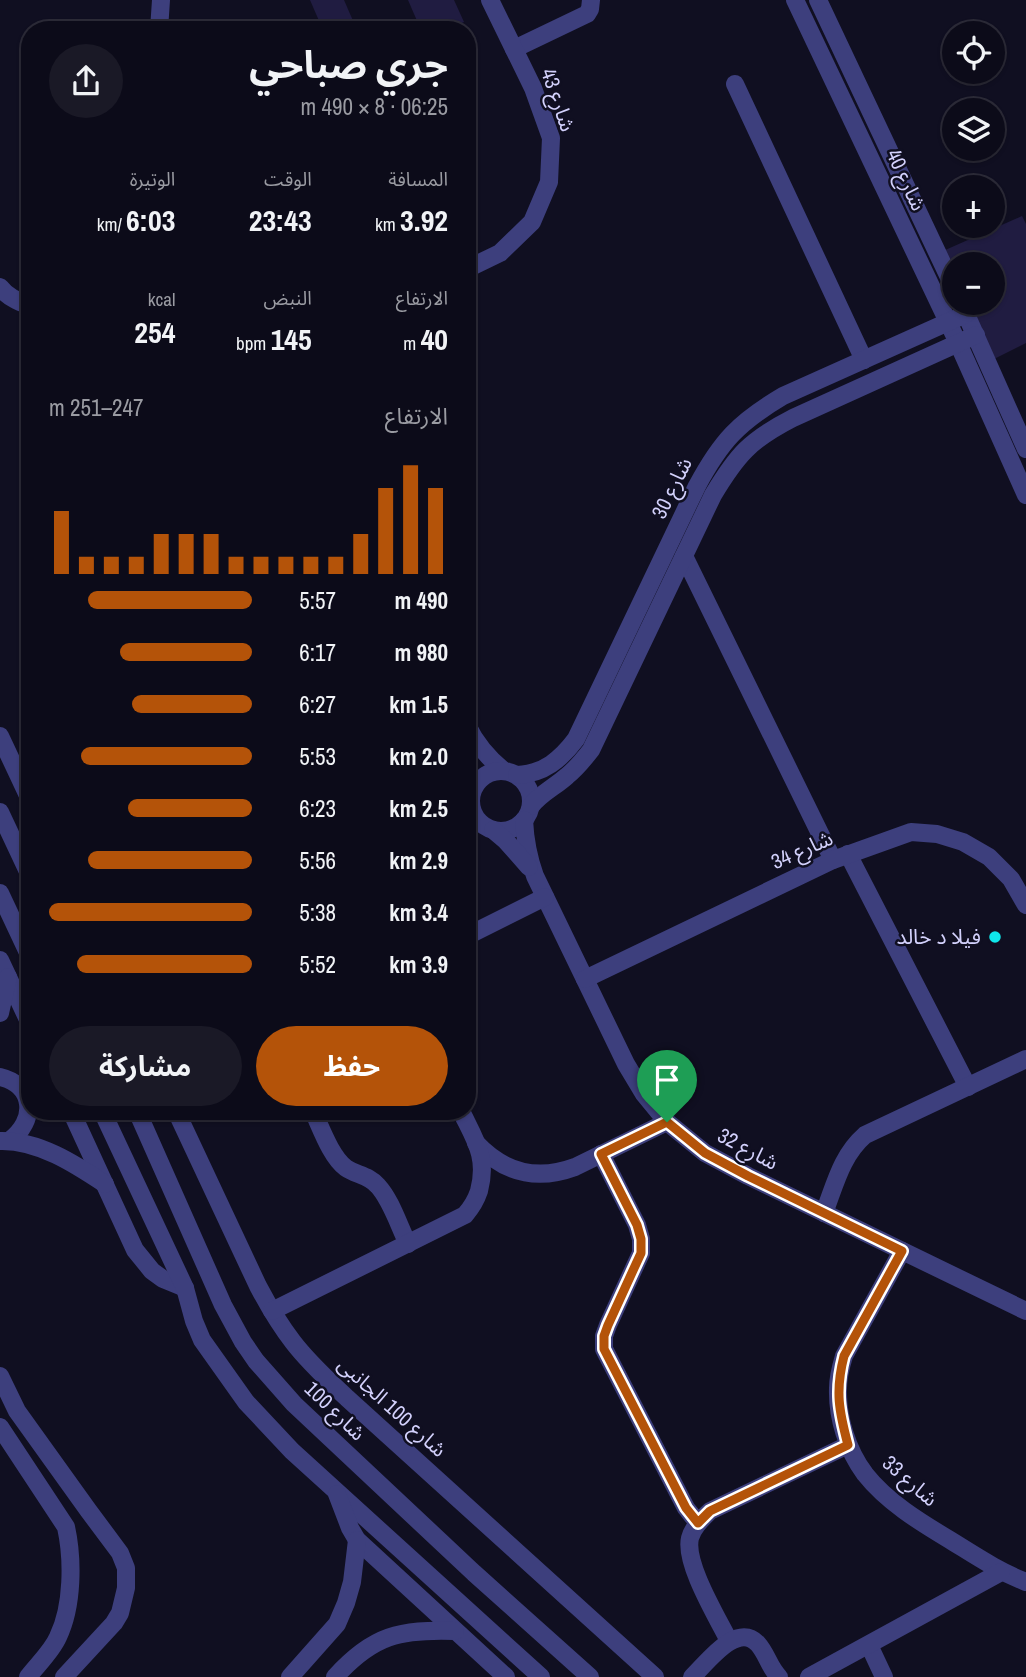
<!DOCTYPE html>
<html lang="ar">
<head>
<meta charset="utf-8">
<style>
	body { margin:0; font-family:"Archivo Narrow","Noto Sans Arabic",sans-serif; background:#1a1926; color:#f1f3f6; direction:rtl; height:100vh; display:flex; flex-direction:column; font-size:26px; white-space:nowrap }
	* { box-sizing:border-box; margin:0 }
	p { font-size:23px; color:#9a9ba2 }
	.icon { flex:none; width:38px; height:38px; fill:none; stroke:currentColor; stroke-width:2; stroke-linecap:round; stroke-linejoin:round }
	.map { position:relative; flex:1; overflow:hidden; direction:ltr }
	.drawer { position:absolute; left:21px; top:21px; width:455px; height:1099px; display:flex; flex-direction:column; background:#0c0b19; border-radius:28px; box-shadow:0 2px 5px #0004,0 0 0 2px #2c2b38; direction:rtl }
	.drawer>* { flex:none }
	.buttons { position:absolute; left:942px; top:21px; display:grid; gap:14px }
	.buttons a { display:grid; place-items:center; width:63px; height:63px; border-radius:50%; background:#0c0b19; box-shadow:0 2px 5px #0004,0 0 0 2px #2c2b38; font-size:35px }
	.pin { position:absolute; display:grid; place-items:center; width:60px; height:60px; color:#fff; margin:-72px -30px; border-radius:50% 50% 50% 0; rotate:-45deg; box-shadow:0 0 7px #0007 }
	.pin .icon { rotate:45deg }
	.round { display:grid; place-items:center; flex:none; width:74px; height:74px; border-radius:37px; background:#1a1926 }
	.head { display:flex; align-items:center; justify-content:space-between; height:119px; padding:0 28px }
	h1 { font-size:38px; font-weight:700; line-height:52px }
	.metrics { display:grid; grid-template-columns:repeat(3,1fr); gap:10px; height:119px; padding:7px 28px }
	.metrics div { display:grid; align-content:center }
	.metrics b { font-size:30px; font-weight:700 }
	.metrics small { font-size:19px; font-weight:400 }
	.metrics p { font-size:19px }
	.chart { height:196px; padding:14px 28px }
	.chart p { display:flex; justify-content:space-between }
	.chart svg { width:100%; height:126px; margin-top:7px; stroke:#b45309; stroke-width:6 }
	.button { display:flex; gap:14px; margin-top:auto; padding:14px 28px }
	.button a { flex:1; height:80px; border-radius:42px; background:#b45309; color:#fff; font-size:28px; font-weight:700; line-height:80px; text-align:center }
	.button a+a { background:#1a1926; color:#f1f3f6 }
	ul { padding:0 28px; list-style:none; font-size:23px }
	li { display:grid; grid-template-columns:112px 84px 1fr; align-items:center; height:52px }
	li i { height:18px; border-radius:9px; background:#b45309 }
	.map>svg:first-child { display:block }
</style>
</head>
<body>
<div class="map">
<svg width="1026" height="1677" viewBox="0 0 1026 1677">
	<rect width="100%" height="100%" fill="#100f21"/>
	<g fill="#201c41">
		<path d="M 310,0 L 344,0 L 357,30 L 323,30 Z"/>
		<path d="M 408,0 L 454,0 L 464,22 L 446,30 L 421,30 Z"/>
		<path d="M 1022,216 L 1026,224 L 1026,343 L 992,360 L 966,303 L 992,303 L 992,264 L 954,264 L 954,276 L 943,251 Z"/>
	</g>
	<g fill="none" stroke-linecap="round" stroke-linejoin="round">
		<g stroke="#3d3f7d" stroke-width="18">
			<path d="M 795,0 L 958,343 L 1026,495"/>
			<path d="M 818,0 L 954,288"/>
			<path d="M 159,30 L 161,0"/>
			<path d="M 514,49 L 587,14 L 590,9 L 591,0"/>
			<path d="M 735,84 L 864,360"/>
			<path d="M 467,269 L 500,253 L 532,222 L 549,182 L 551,138 L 533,88 L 490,0"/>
			<path d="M 0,287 C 7,297 19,302 30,306"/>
			<path d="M 961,303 L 1026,449"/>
			<path d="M 684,556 L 833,860"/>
			<path d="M 467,725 C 476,744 487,757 504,771"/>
			<path d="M 0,736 L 30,800"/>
			<circle cx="501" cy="801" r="30"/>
			<path d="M 517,775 C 544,774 561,759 576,739 L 697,486 C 721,441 739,422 783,396 L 966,314"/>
			<path d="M 531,806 C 541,793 555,787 567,776 C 577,768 584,759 591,750 L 713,495 C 737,455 750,440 793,418 L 976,335"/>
			<path d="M 0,812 L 30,876"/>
			<path d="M 524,820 C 525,840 528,857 535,876 L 626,1064 L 644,1094 L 667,1122 L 705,1153 L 748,1176 L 1026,1311"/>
			<path d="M 493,830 L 506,841 L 529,867"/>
			<path d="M 848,854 L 968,1087"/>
			<path d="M 0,893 L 30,957"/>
			<path d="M 467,936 L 545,897"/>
			<path d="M 0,960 L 30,1024"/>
			<path d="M 585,979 L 833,860 L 911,832 L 937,834 L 963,842 L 989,857 L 1011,879 L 1026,905"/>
			<path d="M 0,1013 L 8,977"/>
			<path d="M 0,1077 C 35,1085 37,1121 9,1141"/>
			<path d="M 71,1111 L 135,1250 L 152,1271 L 163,1279 L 185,1288"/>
			<path d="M 102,1111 L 185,1288 L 194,1321 L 202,1340 L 246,1402 L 292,1451 L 541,1677"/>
			<path d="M 137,1111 L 223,1305 L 243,1342 L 256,1361 L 294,1404 L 474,1573 L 590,1677"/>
			<path d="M 176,1111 L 258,1286 C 268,1305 279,1324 293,1342 C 309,1363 328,1380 347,1398 L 655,1677"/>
			<path d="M 313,1111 C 321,1128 331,1157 346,1168 C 356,1175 369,1175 378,1186 C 391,1200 399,1226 408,1244"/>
			<path d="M 0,1141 C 38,1140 75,1164 105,1184"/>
			<path d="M 476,1143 C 504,1173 537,1181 575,1167 L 667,1122"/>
			<path d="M 601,1154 L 637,1225 L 641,1239 L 641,1253 L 608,1325 L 604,1336 L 604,1349 L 686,1508 L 698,1523"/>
			<path d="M 824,1213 C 835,1185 841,1156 865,1135 L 1026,1059"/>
			<path d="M 902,1251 L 844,1356 C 841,1366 838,1377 838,1388 C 837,1417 847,1450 865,1474 C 887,1502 920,1522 950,1540 C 976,1556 998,1571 1026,1582"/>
			<path d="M 272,1311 L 465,1215 C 472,1207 476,1200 479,1191 C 488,1157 475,1140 461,1111"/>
			<path d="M 0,1376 L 17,1411 L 88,1510 L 120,1553 L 126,1568 L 126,1588 L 120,1613 L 114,1623 L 64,1677"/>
			<path d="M 0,1427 L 66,1527 C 73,1559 73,1606 58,1637 C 52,1651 38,1664 28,1677"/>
			<path d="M 337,1494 L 350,1528 L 357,1540 L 506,1677"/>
			<path d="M 729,1641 C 717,1617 684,1563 690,1538 C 693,1527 702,1519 710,1511 L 848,1445"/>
			<path d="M 869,1645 L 884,1677"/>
			<path d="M 290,1677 L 337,1624 L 346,1603 L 352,1582 L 357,1540"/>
			<path d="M 335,1677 C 373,1635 400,1629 455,1631"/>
			<path d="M 692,1677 C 707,1663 737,1621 758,1644 C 767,1654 769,1667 779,1677"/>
			<path d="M 809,1677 L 1001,1572"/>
		</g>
	</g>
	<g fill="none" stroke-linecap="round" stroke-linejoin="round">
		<g stroke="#fff" stroke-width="14">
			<path id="route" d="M 667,1122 L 705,1153 L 748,1176 L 902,1251 L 844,1356 C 835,1391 839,1411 848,1445 L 710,1511 L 698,1523 L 686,1508 L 604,1349 L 604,1336 L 608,1325 L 641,1253 L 641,1239 L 637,1225 L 601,1154 Z"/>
		</g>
		<use href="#route" stroke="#b45309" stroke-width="9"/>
	</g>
	<circle fill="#0fe7eb" stroke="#100f21" stroke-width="2.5" cx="995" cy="937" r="7"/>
	<g text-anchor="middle" stroke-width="5" stroke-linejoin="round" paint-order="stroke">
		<g font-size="21" fill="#d3d1fc" stroke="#100f21">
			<text transform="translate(558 100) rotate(71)" y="7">شارع 43</text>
			<text transform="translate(906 180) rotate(65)" y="7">شارع 40</text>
			<text transform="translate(672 488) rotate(-64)" y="7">شارع 30</text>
			<text transform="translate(802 850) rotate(-24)" y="7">شارع 34</text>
			<text transform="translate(748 1149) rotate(28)" y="7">شارع 32</text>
			<text transform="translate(392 1407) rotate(42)" y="7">شارع 100 الجانبى</text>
			<text transform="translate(335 1411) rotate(44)" y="7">شارع 100</text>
			<text transform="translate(910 1481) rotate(41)" y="7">شارع 33</text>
		</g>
		<g font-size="21" fill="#d3d1fc" stroke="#100f21" text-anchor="end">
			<text x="981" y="944">فيلا د خالد</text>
		</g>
	</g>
</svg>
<div class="buttons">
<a><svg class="icon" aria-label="locate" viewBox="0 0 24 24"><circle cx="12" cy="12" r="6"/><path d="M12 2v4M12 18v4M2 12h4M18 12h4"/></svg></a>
<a><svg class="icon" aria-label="layers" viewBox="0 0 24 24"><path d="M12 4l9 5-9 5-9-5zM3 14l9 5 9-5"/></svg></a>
<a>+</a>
<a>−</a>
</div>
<div class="pin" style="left:667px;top:1122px;background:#1e9e55"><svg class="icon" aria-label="arrive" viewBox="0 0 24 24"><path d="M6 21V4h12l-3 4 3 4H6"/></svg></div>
<section class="drawer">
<div class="head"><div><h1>جري صباحي</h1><p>06:25 · 8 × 490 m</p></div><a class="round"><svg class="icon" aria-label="share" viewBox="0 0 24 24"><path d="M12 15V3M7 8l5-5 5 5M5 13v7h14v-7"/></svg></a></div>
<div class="metrics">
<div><p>المسافة</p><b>3.92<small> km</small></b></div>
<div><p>الوقت</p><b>23:43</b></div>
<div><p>الوتيرة</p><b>6:03<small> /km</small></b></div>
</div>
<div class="metrics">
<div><p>الارتفاع</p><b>40<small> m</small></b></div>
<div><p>النبض</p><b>145<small> bpm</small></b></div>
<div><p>kcal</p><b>254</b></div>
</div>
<div class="chart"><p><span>الارتفاع</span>247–251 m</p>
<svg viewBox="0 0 160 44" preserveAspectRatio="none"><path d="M5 44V22M15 44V38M25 44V38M35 44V38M45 44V30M55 44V30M65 44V30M75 44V38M85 44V38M95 44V38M105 44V38M115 44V38M125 44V30M135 44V14M145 44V6M155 44V14"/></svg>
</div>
<ul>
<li><b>490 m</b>5:57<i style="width:81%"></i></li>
<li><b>980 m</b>6:17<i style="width:65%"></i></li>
<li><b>1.5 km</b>6:27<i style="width:59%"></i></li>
<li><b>2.0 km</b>5:53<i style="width:84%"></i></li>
<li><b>2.5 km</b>6:23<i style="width:61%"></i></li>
<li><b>2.9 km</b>5:56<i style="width:81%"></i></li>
<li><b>3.4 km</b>5:38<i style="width:100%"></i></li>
<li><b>3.9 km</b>5:52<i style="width:86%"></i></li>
</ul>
<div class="button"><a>حفظ</a><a>مشاركة</a></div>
</section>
</div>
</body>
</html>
